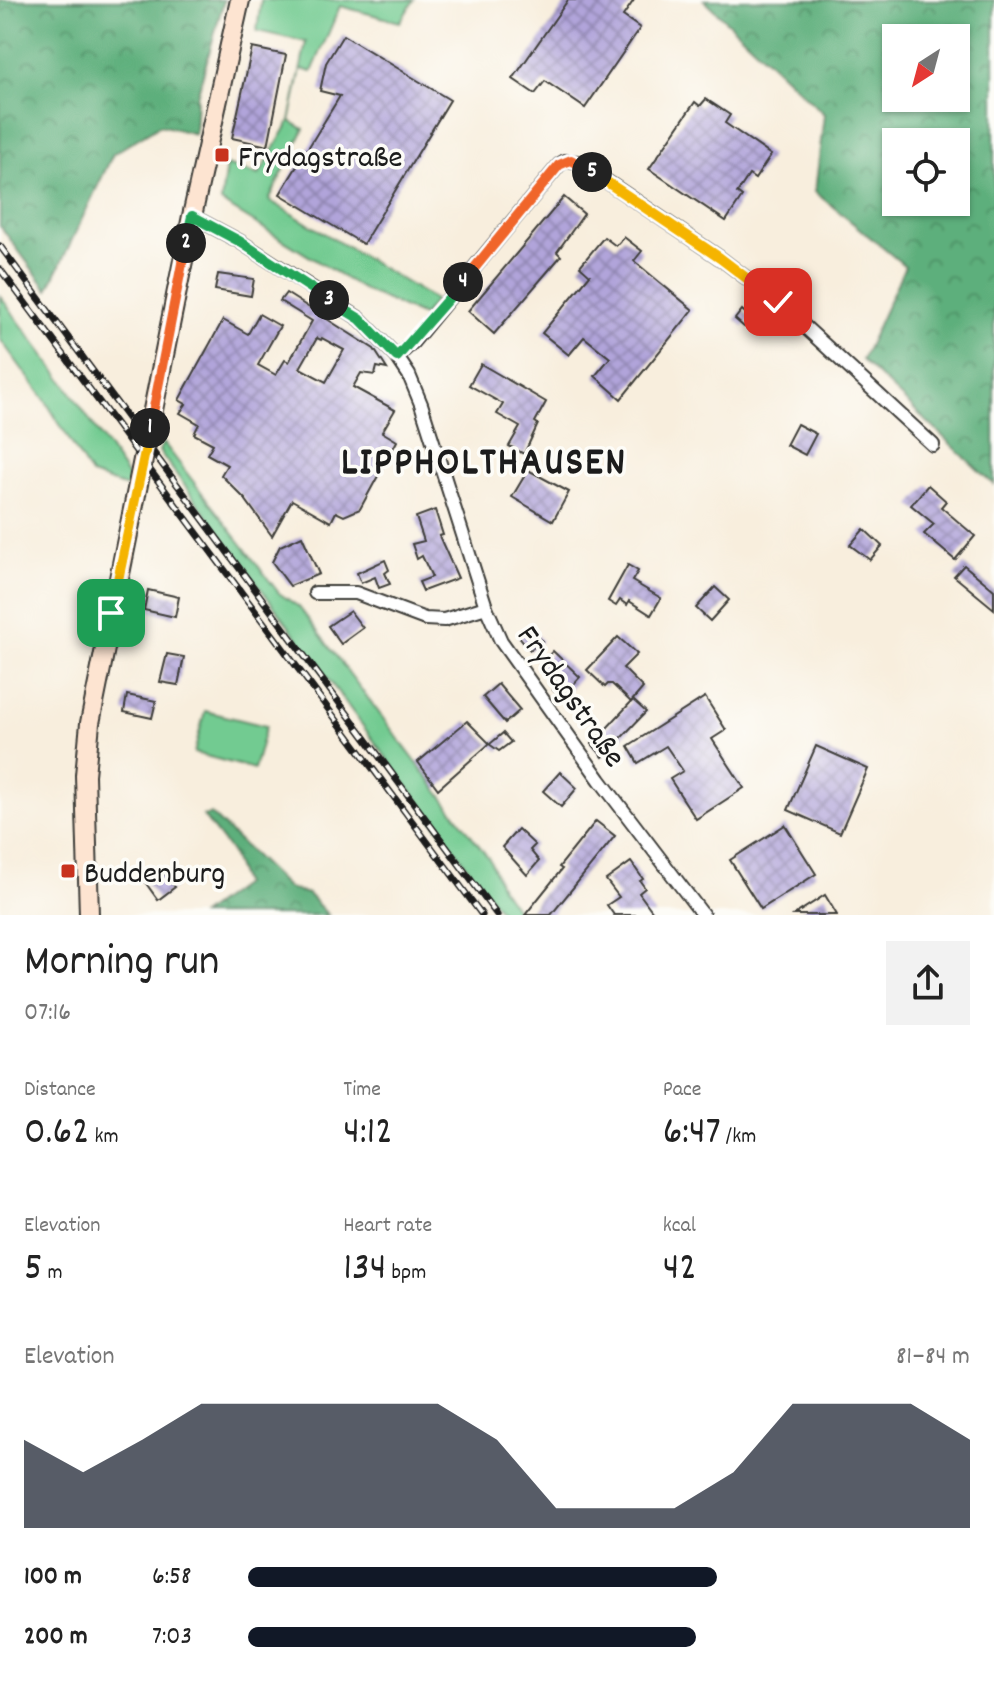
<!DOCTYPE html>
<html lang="en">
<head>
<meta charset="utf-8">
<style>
	body { margin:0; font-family:Dekko,sans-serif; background:#f2f2f2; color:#222; height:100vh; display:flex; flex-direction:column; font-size:30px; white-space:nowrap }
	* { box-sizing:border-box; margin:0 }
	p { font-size:26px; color:#767676 }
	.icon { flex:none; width:44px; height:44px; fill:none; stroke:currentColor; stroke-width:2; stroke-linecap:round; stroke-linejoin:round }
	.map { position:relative; height:915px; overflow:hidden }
	.drawer { display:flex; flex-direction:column; background:#fff; flex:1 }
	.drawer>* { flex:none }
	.needle { width:52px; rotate:216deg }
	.tools { position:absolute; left:882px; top:24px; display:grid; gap:16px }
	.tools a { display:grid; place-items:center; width:88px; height:88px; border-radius:0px; background:#fff; box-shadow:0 2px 6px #0004; font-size:40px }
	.pin { position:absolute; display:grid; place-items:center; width:68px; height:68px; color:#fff; margin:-34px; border-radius:16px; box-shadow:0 4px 12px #0006 }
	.km { position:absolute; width:40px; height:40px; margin:-20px; border-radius:50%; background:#222; color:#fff; font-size:22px; line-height:40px; text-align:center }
	.round { display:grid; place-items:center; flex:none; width:84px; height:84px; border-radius:0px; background:#f2f2f2 }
	.summary { display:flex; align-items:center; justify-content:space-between; height:136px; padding:0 24px }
	h1 { font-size:44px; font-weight:600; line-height:60px }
	.stats { display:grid; grid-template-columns:repeat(3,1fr); gap:12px; height:136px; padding:8px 24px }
	.stats div { display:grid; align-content:center }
	.stats b { font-size:40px; font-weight:600 }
	.stats small { font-size:22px; font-weight:400 }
	.stats p { font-size:22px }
	.chart { height:224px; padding:16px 24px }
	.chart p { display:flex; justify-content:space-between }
	.chart svg { width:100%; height:144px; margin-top:8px; fill:#111827; opacity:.7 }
	ul { padding:0 24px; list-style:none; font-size:26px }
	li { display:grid; grid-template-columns:128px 96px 1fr; align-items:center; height:60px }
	li i { height:20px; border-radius:10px; background:#111827 }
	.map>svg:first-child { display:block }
</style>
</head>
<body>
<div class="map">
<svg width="994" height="915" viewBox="0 0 994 915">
	<defs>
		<pattern id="forest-crowns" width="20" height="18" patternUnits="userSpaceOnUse" patternTransform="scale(2)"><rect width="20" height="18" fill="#5daf7b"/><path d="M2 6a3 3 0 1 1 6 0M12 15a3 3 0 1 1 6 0" fill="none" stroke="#4c8e64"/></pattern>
		<pattern id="building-cross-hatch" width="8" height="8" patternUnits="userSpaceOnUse" patternTransform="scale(2)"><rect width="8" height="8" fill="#b1a4da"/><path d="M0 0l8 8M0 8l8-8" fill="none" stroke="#8f85b0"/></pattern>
	</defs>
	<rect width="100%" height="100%" fill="#fdfcf7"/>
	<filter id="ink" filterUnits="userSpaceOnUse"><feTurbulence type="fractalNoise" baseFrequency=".0125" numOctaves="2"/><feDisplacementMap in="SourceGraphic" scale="16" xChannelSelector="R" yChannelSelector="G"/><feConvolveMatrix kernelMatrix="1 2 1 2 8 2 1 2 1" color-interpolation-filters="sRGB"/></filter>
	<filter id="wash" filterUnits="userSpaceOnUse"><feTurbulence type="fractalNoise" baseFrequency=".006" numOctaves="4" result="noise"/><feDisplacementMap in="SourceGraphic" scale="32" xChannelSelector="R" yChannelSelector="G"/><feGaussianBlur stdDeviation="1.8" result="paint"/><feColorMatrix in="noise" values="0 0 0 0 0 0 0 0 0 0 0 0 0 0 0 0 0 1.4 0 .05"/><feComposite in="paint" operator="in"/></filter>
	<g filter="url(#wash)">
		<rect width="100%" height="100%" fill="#f8eedd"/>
		<g fill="#72cb91" stroke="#477456" stroke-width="2">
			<path d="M 261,0 L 414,0 L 400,22 L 340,6 L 312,72 L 301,69 L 290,121 L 304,129 L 269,200 L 435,300 L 423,316 L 364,290 L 221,202 L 226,165 L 259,175 L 290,121 L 306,42 L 257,31 Z"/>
			<path d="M 0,296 L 66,385 L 128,477 L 126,487 L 91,475 L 45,400 L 0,339 Z"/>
			<path d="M 163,442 L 279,593 L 299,607 L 490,860 L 501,888 L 520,915 L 503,915 L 159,451 Z"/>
			<path d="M 205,711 L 266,726 L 254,769 L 194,753 Z"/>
		</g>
		<g fill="url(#forest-crowns)" stroke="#3c664c" stroke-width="2" fill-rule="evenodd">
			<path d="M 0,0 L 224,0 L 197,96 L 195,134 L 160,125 L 113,154 L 48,290 L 0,226 Z"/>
			<path d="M 704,0 L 994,0 L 994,485 L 862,360 L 905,266 L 815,192 L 824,114 ZM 956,38 L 956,98 L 896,98 L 896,38 ZM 956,142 L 956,202 L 896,202 L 896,142 Z"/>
			<path d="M 211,814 L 288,888 L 308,894 L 328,915 L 201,915 L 243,884 L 231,852 L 203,816 Z"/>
		</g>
		<g id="blocks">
			<g fill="url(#building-cross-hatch)" fill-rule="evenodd">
				<path d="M 568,0 L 634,0 L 623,16 L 640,28 L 585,108 L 545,81 L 535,94 L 513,79 Z"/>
				<path d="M 343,35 L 450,100 L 363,244 L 280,194 L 340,96 L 320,91 L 326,63 Z"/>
				<path d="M 252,48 L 286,55 L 268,146 L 232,138 Z"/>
				<path d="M 706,99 L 730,115 L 725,123 L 771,155 L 755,179 L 749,175 L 737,193 L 742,197 L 726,221 L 649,169 L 695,102 L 700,106 Z"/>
				<path d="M 564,197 L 584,214 L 557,252 L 561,256 L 494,334 L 468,311 Z"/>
				<path d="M 604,237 L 616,246 L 624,237 L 642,251 L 634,261 L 693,310 L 621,399 L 595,376 L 610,358 L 584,337 L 569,355 L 542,333 L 590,275 L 580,266 Z"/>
				<path d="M 218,274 L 254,279 L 251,296 L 215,290 Z"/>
				<path d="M 286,293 L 374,349 L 387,369 L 377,367 L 375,375 L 361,373 L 353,387 L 395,410 L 382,432 L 397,441 L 360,509 L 344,516 L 336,512 L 331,522 L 292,500 L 272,536 L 245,499 L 221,475 L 227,465 L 207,454 L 213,444 L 194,434 L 199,424 L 180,413 L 186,404 L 179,400 L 223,320 L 248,334 L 259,314 L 280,326 L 258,365 L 276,375 L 285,360 L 289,362 L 312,321 L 280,301 ZM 317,338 L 321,340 L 322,338 L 344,350 L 326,382 L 300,368 Z"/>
				<path d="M 742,310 L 751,318 L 744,327 L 735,319 Z"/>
				<path d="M 481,364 L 546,402 L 535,422 L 538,424 L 524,454 L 509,446 L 520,427 L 497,414 L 503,404 L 469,385 Z"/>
				<path d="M 797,424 L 816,434 L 805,455 L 786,445 Z"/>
				<path d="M 528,470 L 569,492 L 553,521 L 512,497 Z"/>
				<path d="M 928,485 L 946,501 L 941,507 L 975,536 L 955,560 L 924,534 L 934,524 L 911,505 Z"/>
				<path d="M 435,510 L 443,535 L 439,536 L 458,578 L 423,591 L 419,582 L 432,577 L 422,556 L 417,559 L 412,544 L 424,541 L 416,517 Z"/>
				<path d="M 864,529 L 882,546 L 870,560 L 850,545 Z"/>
				<path d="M 302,536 L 319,574 L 290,586 L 272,562 L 280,546 Z"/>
				<path d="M 385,560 L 389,570 L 385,573 L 390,584 L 379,588 L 375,577 L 361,583 L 357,573 Z"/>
				<path d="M 628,565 L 638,571 L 632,581 L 661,598 L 651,615 L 629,601 L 627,605 L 620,600 L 616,606 L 608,601 Z"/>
				<path d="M 964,565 L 994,590 L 994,609 L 954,576 Z"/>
				<path d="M 715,587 L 729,600 L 710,621 L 696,608 Z"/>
				<path d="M 148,590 L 179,597 L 175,617 L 144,610 Z"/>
				<path d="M 350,611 L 363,628 L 341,644 L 328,626 Z"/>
				<path d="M 530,626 L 542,641 L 530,650 L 518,635 Z"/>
				<path d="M 618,637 L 637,654 L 623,668 L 643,688 L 631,702 L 612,684 L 608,684 L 605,687 L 587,670 Z"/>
				<path d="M 553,651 L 580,677 L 561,698 L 553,690 L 559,684 L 539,665 Z"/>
				<path d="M 167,654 L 184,657 L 178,685 L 160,682 Z"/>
				<path d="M 498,684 L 520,710 L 505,723 L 483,697 Z"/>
				<path d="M 127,695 L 156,701 L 152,718 L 124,712 Z"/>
				<path d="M 705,697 L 726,730 L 712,739 L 744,788 L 696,819 L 670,779 L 683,771 L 666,746 L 638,763 L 628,746 Z"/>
				<path d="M 633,700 L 646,712 L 603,757 L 592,744 Z"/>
				<path d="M 467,721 L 490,744 L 503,733 L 511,742 L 499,751 L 489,744 L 438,789 L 418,762 Z"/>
				<path d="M 816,746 L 868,769 L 840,833 L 788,810 Z"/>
				<path d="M 560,772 L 577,788 L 561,807 L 543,791 Z"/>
				<path d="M 596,821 L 615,836 L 551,915 L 525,915 L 562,869 L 559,867 Z"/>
				<path d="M 785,825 L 816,874 L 761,909 L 730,860 Z"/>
				<path d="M 518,829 L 535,845 L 530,850 L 539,861 L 527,875 L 502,847 Z"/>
				<path d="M 631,862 L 643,879 L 640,881 L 645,888 L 639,893 L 655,915 L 614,915 L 607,905 L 619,897 L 606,880 Z"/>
				<path d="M 162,870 L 175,887 L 158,900 L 145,882 Z"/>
				<path d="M 825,895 L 837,915 L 794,915 Z"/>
			</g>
		</g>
	</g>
	<g filter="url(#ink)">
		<use href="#blocks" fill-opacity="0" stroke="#3d3c39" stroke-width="2"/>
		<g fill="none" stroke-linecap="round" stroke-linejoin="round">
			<g stroke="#3d3c39" stroke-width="16">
				<g id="street">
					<path d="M 192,216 L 239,241 L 360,319 L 397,357 L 409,375 L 421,404 L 486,607 L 501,641 L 600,780 L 703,915"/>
					<path d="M 397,357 L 413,342 L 559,165 L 565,161 L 578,162 L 720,258 L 778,302 L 933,445"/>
					<path d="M 315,593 L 356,593 L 425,619 L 444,620 L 486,607"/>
				</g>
			</g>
			<g stroke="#3d3c39" stroke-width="22">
				<path id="secondary" d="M 89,915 L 85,775 L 90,723 L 192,216 L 240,0"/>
			</g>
			<use href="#street" stroke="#fff" stroke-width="12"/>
			<use href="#secondary" stroke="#fde4d1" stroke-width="18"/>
			<g stroke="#1c1c1c" stroke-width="7">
				<g id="rail">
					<path d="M 0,246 L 497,915"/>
					<path d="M 0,269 L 482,915"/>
				</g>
			</g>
			<use href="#rail" stroke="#fdfcf7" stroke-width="4" stroke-dasharray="12" stroke-linecap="butt"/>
		</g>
	</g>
	<g fill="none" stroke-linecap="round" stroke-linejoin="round" filter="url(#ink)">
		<g stroke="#fff" stroke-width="16">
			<path id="split-1" d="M 111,613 L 150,428"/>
		</g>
		<g stroke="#fff" stroke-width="16">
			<path id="split-2" d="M 150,428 L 186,243"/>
		</g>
		<g stroke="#fff" stroke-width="16">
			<path id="split-3" d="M 186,243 L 192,216 L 239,241 L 329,300"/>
		</g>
		<g stroke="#fff" stroke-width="16">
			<path id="split-4" d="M 329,300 L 360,319 L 397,357 L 463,282"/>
		</g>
		<g stroke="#fff" stroke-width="16">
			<path id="split-5" d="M 463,282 L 559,165 L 571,160 L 592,172"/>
		</g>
		<g stroke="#fff" stroke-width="16">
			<path id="split-6" d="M 592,172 L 720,258 L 778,302"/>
		</g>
		<use href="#split-1" stroke="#f5b400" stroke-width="10"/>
		<use href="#split-2" stroke="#f0652b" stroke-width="10"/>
		<use href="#split-3" stroke="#22a559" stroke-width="10"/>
		<use href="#split-4" stroke="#22a559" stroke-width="10"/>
		<use href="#split-5" stroke="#f0652b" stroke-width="10"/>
		<use href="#split-6" stroke="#f5b400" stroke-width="10"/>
	</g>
	<g fill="#c8321e" stroke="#fdfcf7" stroke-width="3">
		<rect x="214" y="147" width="16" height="16" rx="4"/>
		<rect x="60" y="863" width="16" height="16" rx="4"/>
	</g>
	<g text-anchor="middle" stroke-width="7" stroke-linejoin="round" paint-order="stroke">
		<g font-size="32" fill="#1c1c1c" stroke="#fdfcf7" text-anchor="start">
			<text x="238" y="166">Frydagstraße</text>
			<text x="84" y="882">Buddenburg</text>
		</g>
		<g font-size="32" fill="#1c1c1c" stroke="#fdfcf7">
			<text transform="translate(573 695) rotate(55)" y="11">Frydagstraße</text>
		</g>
		<g font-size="40" font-weight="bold" letter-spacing="2" fill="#1c1c1c" stroke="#fdfcf7">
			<text x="484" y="473">LIPPHOLTHAUSEN</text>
		</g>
	</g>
</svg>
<div class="tools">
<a><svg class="needle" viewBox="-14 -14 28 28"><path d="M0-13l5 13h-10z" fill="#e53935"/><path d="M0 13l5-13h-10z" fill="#767676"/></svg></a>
<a><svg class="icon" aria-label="locate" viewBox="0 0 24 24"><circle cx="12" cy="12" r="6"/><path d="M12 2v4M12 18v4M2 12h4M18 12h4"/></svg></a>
</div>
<div class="pin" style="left:111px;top:613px;background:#1e9e55"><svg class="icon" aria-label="arrive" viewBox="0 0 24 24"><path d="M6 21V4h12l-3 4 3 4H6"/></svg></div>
<div class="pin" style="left:778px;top:302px;background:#d93025"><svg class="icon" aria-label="check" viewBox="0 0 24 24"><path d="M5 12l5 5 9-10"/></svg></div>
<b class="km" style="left:150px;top:428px">1</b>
<b class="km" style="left:186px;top:243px">2</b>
<b class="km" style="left:329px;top:300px">3</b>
<b class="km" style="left:463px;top:282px">4</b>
<b class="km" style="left:592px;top:172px">5</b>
</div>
<section class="drawer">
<div class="summary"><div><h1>Morning run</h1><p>07:16</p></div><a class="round"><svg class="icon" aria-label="share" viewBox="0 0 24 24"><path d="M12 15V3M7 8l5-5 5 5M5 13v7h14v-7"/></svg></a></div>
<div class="stats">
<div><p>Distance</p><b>0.62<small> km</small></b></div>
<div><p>Time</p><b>4:12</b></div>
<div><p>Pace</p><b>6:47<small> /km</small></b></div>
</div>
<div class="stats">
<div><p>Elevation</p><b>5<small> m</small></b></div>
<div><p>Heart rate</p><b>134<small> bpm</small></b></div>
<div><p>kcal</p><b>42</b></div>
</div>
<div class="chart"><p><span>Elevation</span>81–84 m</p>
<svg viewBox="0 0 160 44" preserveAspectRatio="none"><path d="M0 44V17L10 27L20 17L30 6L40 6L50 6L60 6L70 6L80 17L90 38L100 38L110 38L120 27L130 6L140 6L150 6L160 17V44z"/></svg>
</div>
<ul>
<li><b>100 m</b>6:58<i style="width:65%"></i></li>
<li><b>200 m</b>7:03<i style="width:62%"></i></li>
</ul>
</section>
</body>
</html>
